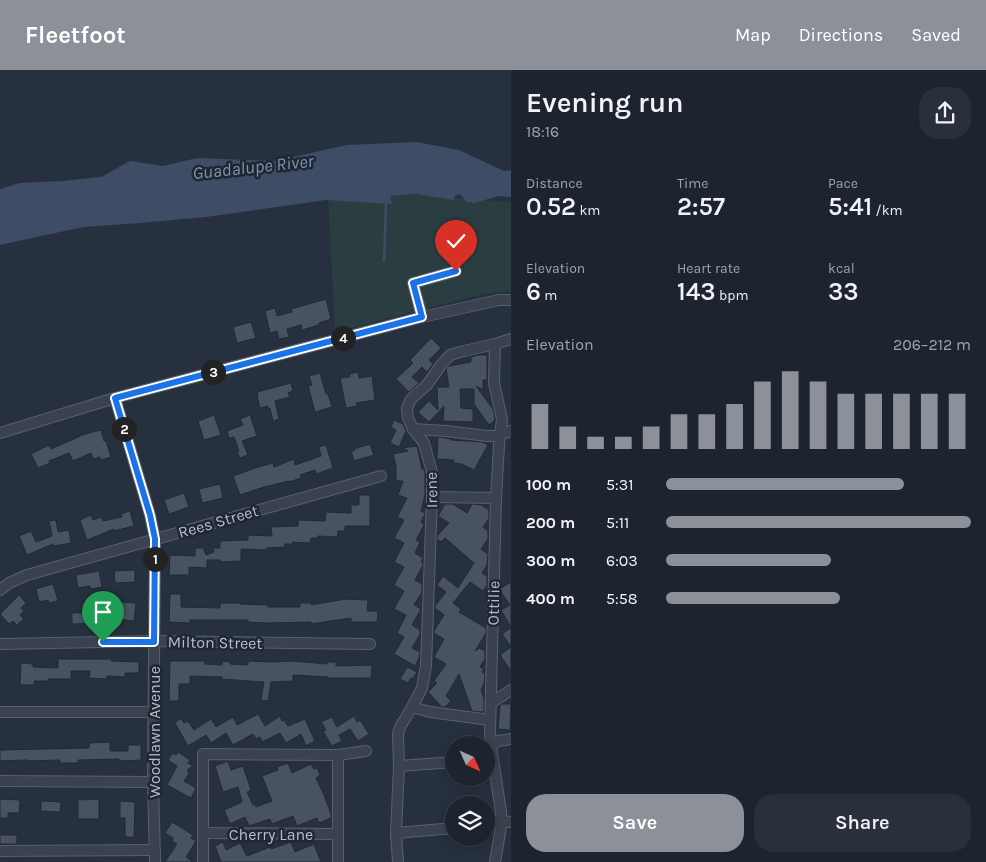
<!DOCTYPE html>
<html lang="en">
<head>
<meta charset="utf-8">
<style>
	body { margin:0; font-family:Karla,sans-serif; background:#2a303b; color:#f1f3f6; height:100vh; display:flex; flex-direction:column; font-size:19px; white-space:nowrap }
	* { box-sizing:border-box; margin:0 }
	p { font-size:16px; color:#a0a4aa }
	.icon { flex:none; width:28px; height:28px; fill:none; stroke:currentColor; stroke-width:2; stroke-linecap:round; stroke-linejoin:round }
	.map { position:relative; flex:1; overflow:hidden }
	.details { display:flex; flex-direction:column; background:#1d242f; width:475px }
	.details>* { flex:none }
	.needle { width:32px; rotate:135deg }
	.buttons { position:absolute; left:445px; top:666px; display:grid; gap:10px }
	.buttons a { display:grid; place-items:center; width:50px; height:50px; border-radius:50%; background:#1d242f; box-shadow:0 2px 12px #0003,0 0 0 1px #3b414b; font-size:25px }
	.pin { position:absolute; display:grid; place-items:center; width:42px; height:42px; color:#fff; margin:-51px -21px; border-radius:50% 50% 50% 0; rotate:-45deg; box-shadow:0 0 5px #0007 }
	.pin .icon { rotate:45deg }
	.km { position:absolute; width:25px; height:25px; margin:-12px; border-radius:50%; background:#222; color:#fff; font-size:14px; line-height:25px; text-align:center }
	.round { display:grid; place-items:center; flex:none; width:52px; height:52px; border-radius:20px; background:#2a303b }
	.headline { display:flex; align-items:center; justify-content:space-between; height:85px; padding:0 15px }
	h1 { font-size:28px; font-weight:600; line-height:38px }
	.stats { display:grid; grid-template-columns:repeat(3,1fr); gap:8px; height:85px; padding:5px 15px }
	.stats div { display:grid; align-content:center }
	.stats b { font-size:25px; font-weight:600 }
	.stats small { font-size:14px; font-weight:400 }
	.stats p { font-size:14px }
	.chart { height:140px; padding:10px 15px }
	.chart p { display:flex; justify-content:space-between }
	.chart svg { width:100%; height:90px; margin-top:5px; stroke:#8c9099; stroke-width:6 }
	.action { display:flex; gap:10px; margin-top:auto; padding:10px 15px }
	.action a { flex:1; height:58px; border-radius:20px; background:#8c9099; color:#fff; font-size:20px; font-weight:600; line-height:58px; text-align:center }
	.action a+a { background:#2a303b; color:#f1f3f6 }
	ul { padding:0 15px; list-style:none; font-size:16px }
	li { display:grid; grid-template-columns:80px 60px 1fr; align-items:center; height:38px }
	li i { height:12px; border-radius:6px; background:#8c9099 }
	header { display:flex; align-items:center; gap:30px; box-sizing:border-box; height:70px; padding:0 25px; background:#8c9099; color:#fff }
	header strong { font-size:24px }
	nav { display:flex; gap:28px; margin-inline-start:auto; font-size:18px }
	main { display:flex; flex:1; min-height:0 }
	.map>svg:first-child { display:block }
</style>
</head>
<body>
<header>
<strong>Fleetfoot</strong>
<nav><a>Map</a><a>Directions</a><a>Saved</a></nav>
</header>
<main>
<div class="map">
<svg width="511" height="792" viewBox="0 0 511 792">
	<rect width="100%" height="100%" fill="#27303f"/>
	<path fill="#2a3e41" d="M 394,123 L 511,132 L 511,222 L 486,223 L 335,262 L 328,127 Z"/>
	<path fill="#3e4c66" d="M 417,72 L 459,80 L 504,101 L 511,100 L 511,127 L 499,126 L 474,133 L 467,132 L 460,124 L 455,126 L 454,130 L 416,124 L 390,126 L 392,134 L 326,130 L 206,147 L 140,153 L 83,157 L 0,175 L 0,119 L 20,113 L 63,111 L 101,107 L 130,91 L 163,96 L 197,88 L 275,91 L 347,75 Z"/>
	<g fill="none" stroke-linecap="round" stroke-linejoin="round">
		<path stroke="#3e4c66" stroke-width="2.5" d="M 384,191 L 386,133"/>
	</g>
	<g fill="#495262" stroke="#222936">
		<path d="M 326,229 L 331,249 L 319,253 L 319,255 L 302,260 L 301,255 L 287,259 L 289,267 L 279,269 L 277,261 L 270,263 L 265,241 L 275,238 L 277,246 L 292,242 L 291,239 Z"/>
		<path d="M 251,252 L 256,268 L 237,273 L 233,257 Z"/>
		<path d="M 431,268 L 441,278 L 429,290 L 433,294 L 427,302 L 422,297 L 412,307 L 419,313 L 409,322 L 396,309 L 413,293 L 410,290 Z"/>
		<path d="M 477,285 L 487,285 L 487,310 L 483,310 L 483,320 L 476,316 L 493,339 L 495,350 L 489,355 L 474,334 L 474,319 L 460,319 L 461,338 L 473,339 L 473,352 L 443,351 L 444,336 L 429,352 L 418,342 L 429,331 L 438,340 L 437,317 L 449,317 L 446,299 L 449,296 L 471,292 L 471,287 Z"/>
		<path d="M 358,302 L 359,308 L 372,306 L 375,330 L 356,333 L 357,336 L 346,338 L 340,308 L 350,307 L 349,304 Z"/>
		<path d="M 320,303 L 326,324 L 328,324 L 332,337 L 315,342 L 308,316 L 312,315 L 309,306 Z"/>
		<path d="M 291,313 L 293,321 L 288,323 L 290,327 L 275,331 L 279,349 L 273,351 L 270,338 L 268,339 L 268,336 L 260,338 L 257,325 L 258,325 L 257,322 Z"/>
		<path d="M 214,345 L 221,365 L 204,370 L 198,351 Z"/>
		<path d="M 250,345 L 257,366 L 242,371 L 248,385 L 240,388 L 237,382 L 239,381 L 234,367 L 229,368 L 227,361 L 243,355 L 240,349 Z"/>
		<path d="M 394,350 L 403,354 L 406,361 L 399,377 L 390,373 L 396,360 L 391,357 Z"/>
		<path d="M 101,360 L 104,371 L 106,371 L 111,387 L 101,390 L 100,387 L 93,389 L 91,383 L 73,391 L 69,383 L 49,391 L 50,393 L 38,398 L 31,384 L 49,375 L 51,379 L 85,364 Z"/>
		<path d="M 438,367 L 451,369 L 451,370 L 482,372 L 488,375 L 474,400 L 462,394 L 454,393 L 454,390 L 437,389 Z"/>
		<path d="M 370,374 L 374,385 L 354,391 L 351,381 L 354,381 L 354,379 Z"/>
		<path d="M 326,375 L 333,398 L 316,404 L 315,400 L 300,405 L 301,408 L 289,412 L 289,411 L 264,417 L 240,425 L 233,406 L 258,397 L 273,393 L 274,397 L 294,389 L 295,395 L 321,386 L 319,377 Z"/>
		<path d="M 417,376 L 422,399 L 424,399 L 425,402 L 425,425 L 421,441 L 425,443 L 424,446 L 421,452 L 424,455 L 416,470 L 420,472 L 415,483 L 423,488 L 421,492 L 423,493 L 423,495 L 415,510 L 422,514 L 422,522 L 414,535 L 421,539 L 412,555 L 420,560 L 420,564 L 412,578 L 420,582 L 419,588 L 415,596 L 394,584 L 404,567 L 397,563 L 406,545 L 394,539 L 404,521 L 394,515 L 404,497 L 394,492 L 404,473 L 394,468 L 404,450 L 397,447 L 407,428 L 398,425 L 403,411 L 396,411 L 396,396 L 393,384 L 408,381 L 403,378 Z"/>
		<path d="M 220,414 L 223,428 L 202,433 L 199,419 Z"/>
		<path d="M 184,423 L 189,437 L 169,444 L 164,430 Z"/>
		<path d="M 359,425 L 370,425 L 370,456 L 345,456 L 345,461 L 338,461 L 337,467 L 318,466 L 318,468 L 311,468 L 310,473 L 292,472 L 293,474 L 285,474 L 285,477 L 267,478 L 266,480 L 241,479 L 241,491 L 221,492 L 220,490 L 207,490 L 207,498 L 189,497 L 189,505 L 169,505 L 170,485 L 195,486 L 195,478 L 203,478 L 206,485 L 214,482 L 213,478 L 220,478 L 220,471 L 248,470 L 248,465 L 272,466 L 271,457 L 298,456 L 298,450 L 325,451 L 326,442 L 351,443 L 351,435 L 359,435 Z"/>
		<path d="M 445,434 L 453,434 L 467,443 L 472,434 L 481,435 L 489,440 L 489,448 L 483,457 L 488,461 L 488,469 L 481,479 L 488,484 L 487,495 L 482,503 L 487,506 L 487,515 L 483,521 L 470,512 L 453,533 L 461,539 L 459,542 L 486,558 L 486,563 L 475,581 L 479,578 L 485,581 L 485,589 L 480,597 L 484,599 L 482,602 L 485,604 L 484,613 L 481,620 L 484,629 L 484,641 L 481,642 L 472,641 L 459,604 L 446,626 L 451,631 L 445,637 L 442,637 L 428,622 L 437,613 L 434,611 L 446,594 L 434,587 L 444,569 L 434,563 L 434,561 L 444,545 L 435,538 L 435,536 L 446,522 L 437,515 L 443,506 L 458,518 L 474,493 L 445,468 L 441,472 L 437,469 L 437,466 L 449,453 L 438,446 Z"/>
		<path d="M 130,441 L 134,456 L 114,461 L 114,459 L 87,470 L 80,450 L 91,445 L 93,450 L 101,447 L 103,451 L 122,447 L 121,444 Z"/>
		<path d="M 56,450 L 58,462 L 69,460 L 71,473 L 54,476 L 53,474 L 27,485 L 19,466 L 31,461 L 36,472 L 52,466 L 49,451 Z"/>
		<path d="M 135,500 L 135,512 L 115,513 L 114,501 Z"/>
		<path d="M 99,501 L 102,517 L 91,519 L 90,516 L 78,518 L 76,505 Z"/>
		<path d="M 511,512 L 511,557 L 501,540 L 510,535 L 500,521 L 501,518 Z"/>
		<path d="M 53,514 L 58,531 L 49,533 L 48,530 L 39,532 L 36,519 Z"/>
		<path d="M 170,524 L 181,524 L 181,537 L 220,538 L 220,533 L 240,533 L 240,534 L 268,535 L 268,537 L 300,537 L 300,533 L 311,533 L 311,535 L 346,529 L 368,530 L 367,541 L 378,541 L 377,552 L 351,552 L 351,548 L 311,554 L 311,552 L 267,553 L 248,552 L 248,550 L 190,550 L 190,553 L 169,552 Z"/>
		<path d="M 19,525 L 26,533 L 21,538 L 24,541 L 20,545 L 24,549 L 17,555 L 13,551 L 9,554 L 0,544 Z"/>
		<path d="M 119,532 L 136,533 L 134,551 L 117,549 Z"/>
		<path d="M 100,542 L 101,553 L 72,554 L 72,543 Z"/>
		<path d="M 511,558 L 511,601 L 500,585 L 511,577 L 502,564 Z"/>
		<path d="M 58,589 L 111,589 L 111,591 L 139,592 L 139,603 L 125,603 L 125,607 L 107,606 L 107,609 L 89,608 L 90,601 L 71,601 L 71,609 L 48,609 L 48,611 L 34,611 L 34,615 L 20,615 L 21,593 L 33,594 L 33,597 L 58,598 Z"/>
		<path d="M 170,591 L 205,591 L 205,594 L 222,595 L 222,591 L 230,592 L 230,594 L 248,595 L 248,591 L 272,592 L 292,591 L 327,594 L 327,592 L 336,592 L 336,596 L 372,595 L 371,608 L 328,608 L 328,607 L 293,605 L 293,611 L 271,612 L 268,631 L 261,630 L 264,612 L 221,609 L 222,607 L 190,606 L 190,614 L 179,614 L 179,631 L 169,631 Z"/>
		<path d="M 407,597 L 417,602 L 413,609 L 411,608 L 408,613 L 400,609 Z"/>
		<path d="M 502,634 L 511,634 L 510,660 L 498,659 L 500,635 Z"/>
		<path d="M 258,644 L 265,656 L 280,646 L 282,651 L 284,650 L 288,656 L 305,649 L 315,671 L 306,676 L 301,664 L 286,673 L 280,663 L 262,672 L 260,667 L 256,669 L 253,664 L 233,675 L 226,663 L 211,673 L 206,665 L 188,676 L 175,653 L 181,648 L 184,653 L 188,651 L 194,660 L 211,649 L 216,657 L 233,647 L 237,655 Z"/>
		<path d="M 354,646 L 357,652 L 360,650 L 369,664 L 358,671 L 350,659 L 339,665 L 342,671 L 332,676 L 323,661 L 326,660 L 321,652 L 332,647 L 337,657 Z"/>
		<path d="M 110,672 L 110,681 L 128,681 L 128,675 L 141,675 L 141,690 L 119,691 L 119,689 L 78,690 L 78,693 L 60,693 L 60,690 L 28,691 L 28,690 L 0,691 L 0,680 L 89,678 L 89,673 Z"/>
		<path d="M 178,682 L 190,690 L 188,693 L 193,696 L 187,700 L 189,704 L 184,711 L 196,718 L 191,728 L 167,715 L 177,696 L 168,690 L 173,683 L 176,685 Z"/>
		<path d="M 228,691 L 231,700 L 243,696 L 251,720 L 247,722 L 253,735 L 255,734 L 256,737 L 272,731 L 262,706 L 278,700 L 277,697 L 288,693 L 292,703 L 311,694 L 314,699 L 317,698 L 320,705 L 316,708 L 324,725 L 331,744 L 331,748 L 319,753 L 317,748 L 297,756 L 293,746 L 272,754 L 270,749 L 249,756 L 245,747 L 230,754 L 224,740 L 242,732 L 238,717 L 223,722 L 215,696 Z"/>
		<path d="M 0,729 L 20,730 L 19,743 L 8,743 L 8,748 L 0,748 Z"/>
		<path d="M 99,729 L 99,749 L 78,749 L 78,730 Z"/>
		<path d="M 41,731 L 61,732 L 60,742 L 41,741 Z"/>
		<path d="M 120,731 L 135,732 L 134,767 L 125,767 L 125,748 L 120,748 Z"/>
		<path d="M 172,752 L 193,765 L 191,768 L 196,771 L 186,787 L 193,792 L 165,792 L 177,774 L 172,771 L 173,768 L 165,763 Z"/>
		<rect x="0" y="765" width="17" height="9"/>
		<path d="M 223,772 L 226,780 L 240,773 L 247,786 L 270,777 L 271,779 L 291,772 L 295,782 L 314,774 L 321,792 L 221,792 L 215,776 Z"/>
	</g>
	<g fill="none" stroke-linecap="round" stroke-linejoin="round">
		<g stroke="#59606c" stroke-width="12">
			<g id="minor">
				<path d="M 422,247 L 413,213 L 456,201"/>
				<path d="M 495,274 L 494,313 L 502,349 L 499,375 L 496,428 L 490,660 L 491,676 L 501,742 L 501,757 L 495,792"/>
				<path d="M 115,328 L 150,445 L 155,469 L 153,712 L 155,792"/>
				<path d="M 413,359 L 446,361 L 487,366 L 496,366 L 511,361"/>
				<path d="M 0,363 L 115,328 L 422,247 L 499,230 L 511,230"/>
				<path d="M 432,427 L 496,428"/>
				<path d="M 0,520 L 9,513 L 27,505 L 381,406"/>
				<path d="M 0,574 L 154,571 L 370,574"/>
				<path d="M 491,633 L 511,620"/>
				<path d="M 412,637 L 430,642 L 490,650"/>
				<path d="M 0,642 L 154,642"/>
				<path d="M 487,678 L 498,671 L 511,669"/>
				<path d="M 338,685 L 338,792"/>
				<path d="M 399,696 L 454,692"/>
				<path d="M 0,711 L 153,712"/>
				<path d="M 486,754 L 502,751 L 511,752"/>
				<path d="M 204,763 L 338,764"/>
				<path d="M 396,763 L 454,758"/>
				<path d="M 0,781 L 155,780"/>
				<path d="M 203,792 L 203,684 L 338,685 L 366,681"/>
				<path d="M 398,792 L 396,763 L 399,696 L 398,664 L 400,657 L 412,637 L 422,618 L 426,596 L 432,427 L 432,402 L 424,373 L 413,359 L 408,348 L 407,338 L 411,329 L 427,315 L 441,295 L 450,285 L 464,281 L 495,274 L 511,269"/>
			</g>
		</g>
		<use href="#minor" stroke="#3b424f" stroke-width="10"/>
	</g>
	<g fill="none" stroke-linecap="round" stroke-linejoin="round">
		<g stroke="#fff" stroke-width="10">
			<path id="route" d="M 103,572 L 154,572 L 155,469 L 150,445 L 115,328 L 422,247 L 413,213 L 456,201"/>
		</g>
		<use href="#route" stroke="#1a73e8" stroke-width="6"/>
	</g>
	<g text-anchor="middle" stroke-width="5" stroke-linejoin="round" paint-order="stroke">
		<g font-size="16" fill="#b8bdc9" stroke="#202734">
			<text transform="translate(431 420) rotate(-91)" y="6">Irene</text>
			<text transform="translate(218 451) rotate(-16)" y="6">Rees Street</text>
			<text transform="translate(493 533) rotate(-89)" y="6">Ottilie</text>
			<text transform="translate(215 572) rotate(1)" y="6">Milton Street</text>
			<text transform="translate(154 662) rotate(-90)" y="6">Woodlawn Avenue</text>
			<text x="271" y="770">Cherry Lane</text>
		</g>
		<g font-size="18" font-style="italic" fill="#8192ae" stroke="#202734">
			<text transform="translate(253 97) rotate(-6)" y="6">Guadalupe River</text>
		</g>
	</g>
</svg>
<div class="buttons">
<a><svg class="needle" viewBox="-14 -14 28 28"><path d="M0-13l5 13h-10z" fill="#e53935"/><path d="M0 13l5-13h-10z" fill="#a0a4aa"/></svg></a>
<a><svg class="icon" aria-label="layers" viewBox="0 0 24 24"><path d="M12 4l9 5-9 5-9-5zM3 14l9 5 9-5"/></svg></a>
</div>
<div class="pin" style="left:103px;top:572px;background:#1e9e55"><svg class="icon" aria-label="arrive" viewBox="0 0 24 24"><path d="M6 21V4h12l-3 4 3 4H6"/></svg></div>
<div class="pin" style="left:456px;top:201px;background:#d93025"><svg class="icon" aria-label="check" viewBox="0 0 24 24"><path d="M5 12l5 5 9-10"/></svg></div>
<b class="km" style="left:155px;top:489px">1</b>
<b class="km" style="left:124px;top:359px">2</b>
<b class="km" style="left:213px;top:302px">3</b>
<b class="km" style="left:343px;top:268px">4</b>
</div>
<section class="details">
<div class="headline"><div><h1>Evening run</h1><p>18:16</p></div><a class="round"><svg class="icon" aria-label="share" viewBox="0 0 24 24"><path d="M12 15V3M7 8l5-5 5 5M5 13v7h14v-7"/></svg></a></div>
<div class="stats">
<div><p>Distance</p><b>0.52<small> km</small></b></div>
<div><p>Time</p><b>2:57</b></div>
<div><p>Pace</p><b>5:41<small> /km</small></b></div>
</div>
<div class="stats">
<div><p>Elevation</p><b>6<small> m</small></b></div>
<div><p>Heart rate</p><b>143<small> bpm</small></b></div>
<div><p>kcal</p><b>33</b></div>
</div>
<div class="chart"><p><span>Elevation</span>206–212 m</p>
<svg viewBox="0 0 160 44" preserveAspectRatio="none"><path d="M5 44V22M15 44V33M25 44V38M35 44V38M45 44V33M55 44V27M65 44V27M75 44V22M85 44V11M95 44V6M105 44V11M115 44V17M125 44V17M135 44V17M145 44V17M155 44V17"/></svg>
</div>
<ul>
<li><b>100 m</b>5:31<i style="width:78%"></i></li>
<li><b>200 m</b>5:11<i style="width:100%"></i></li>
<li><b>300 m</b>6:03<i style="width:54%"></i></li>
<li><b>400 m</b>5:58<i style="width:57%"></i></li>
</ul>
<div class="action"><a>Save</a><a>Share</a></div>
</section>
</main>
</body>
</html>
